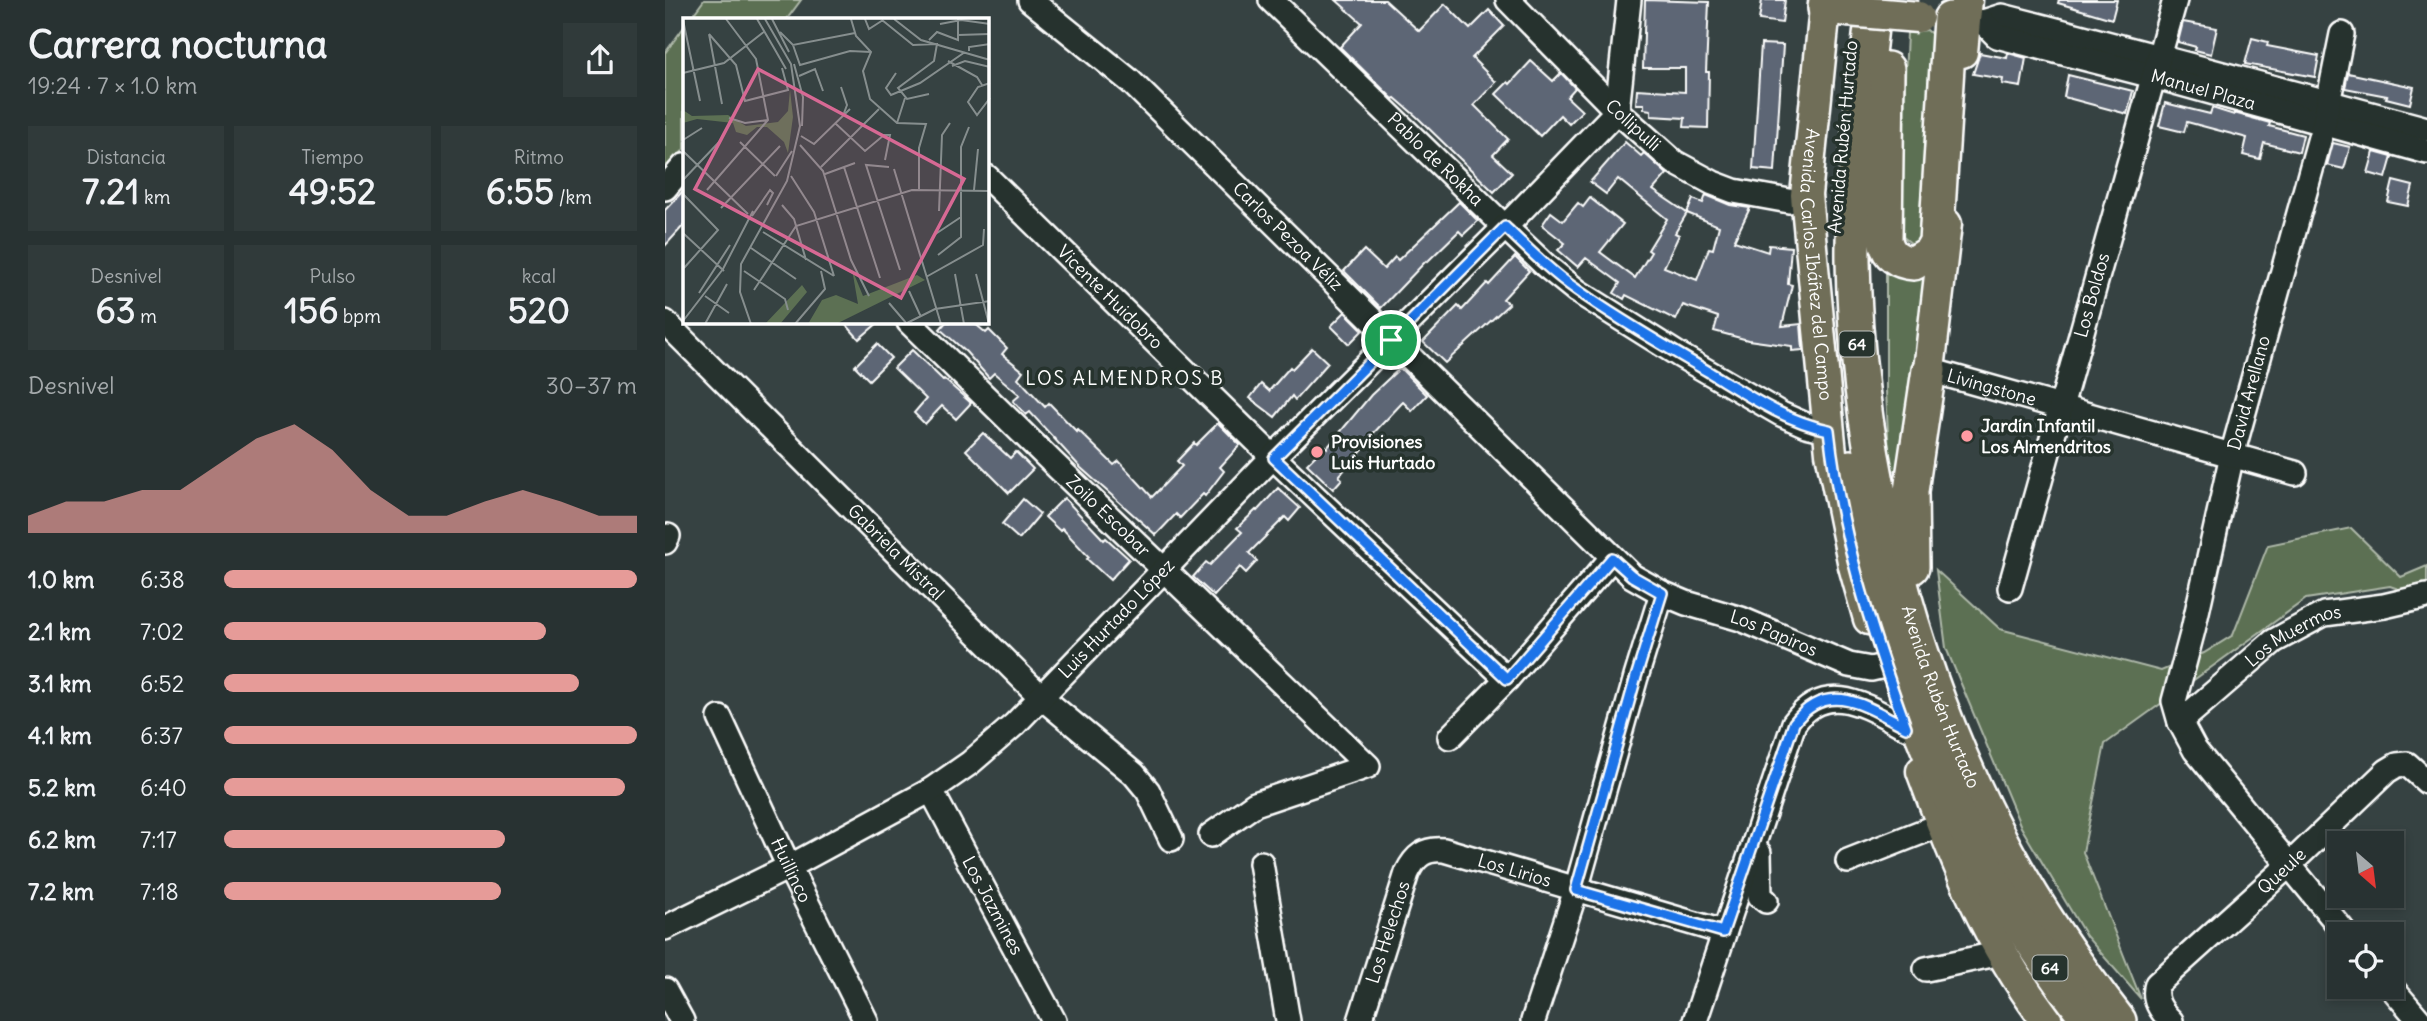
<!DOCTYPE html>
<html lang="es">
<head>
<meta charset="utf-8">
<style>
	body { margin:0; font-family:Delius,sans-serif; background:#303a3a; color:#f1f3f6; height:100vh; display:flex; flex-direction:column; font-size:26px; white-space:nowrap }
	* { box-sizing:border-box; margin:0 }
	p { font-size:23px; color:#a5aaac }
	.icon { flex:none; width:38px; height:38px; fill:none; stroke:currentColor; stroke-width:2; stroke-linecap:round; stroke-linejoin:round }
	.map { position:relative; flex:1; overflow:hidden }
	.side { display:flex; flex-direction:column; background:#283232; width:665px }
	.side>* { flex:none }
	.needle { width:46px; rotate:152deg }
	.buttons { position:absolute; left:1662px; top:831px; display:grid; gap:14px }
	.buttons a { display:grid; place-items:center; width:77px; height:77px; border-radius:0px; background:#283232; box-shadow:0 4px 10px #0003,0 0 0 2px #444d4d; font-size:35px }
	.pin { position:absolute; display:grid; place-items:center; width:60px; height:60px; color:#fff; margin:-30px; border:4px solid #fff; border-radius:50%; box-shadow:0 2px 7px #0007 }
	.round { display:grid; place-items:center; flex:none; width:74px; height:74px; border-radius:0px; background:#303a3a }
	.overview { display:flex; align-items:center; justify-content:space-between; height:119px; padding:0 28px }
	h1 { font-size:38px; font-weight:800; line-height:52px }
	.stats { display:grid; grid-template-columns:repeat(3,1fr); gap:10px; height:119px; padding:7px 28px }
	.stats div { display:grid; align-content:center; border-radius:0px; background:#303a3a; text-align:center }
	.stats b { font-size:35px; font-weight:800 }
	.stats small { font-size:19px; font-weight:400 }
	.stats p { font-size:19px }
	.chart { height:196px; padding:14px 28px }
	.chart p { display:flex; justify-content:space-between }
	.chart svg { width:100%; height:126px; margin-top:7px; fill:#e69b98; opacity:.7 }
	ul { padding:0 28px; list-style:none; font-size:23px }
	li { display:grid; grid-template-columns:112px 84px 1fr; align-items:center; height:52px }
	li i { height:18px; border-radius:9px; background:#e69b98 }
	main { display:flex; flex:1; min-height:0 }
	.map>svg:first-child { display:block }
</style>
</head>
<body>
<main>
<section class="side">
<div class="overview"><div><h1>Carrera nocturna</h1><p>19:24 · 7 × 1.0 km</p></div><a class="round"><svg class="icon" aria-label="share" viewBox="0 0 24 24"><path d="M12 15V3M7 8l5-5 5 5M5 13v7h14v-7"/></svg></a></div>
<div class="stats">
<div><p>Distancia</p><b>7.21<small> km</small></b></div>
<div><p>Tiempo</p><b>49:52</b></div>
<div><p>Ritmo</p><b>6:55<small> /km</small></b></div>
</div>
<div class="stats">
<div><p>Desnivel</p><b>63<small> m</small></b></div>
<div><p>Pulso</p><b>156<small> bpm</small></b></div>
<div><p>kcal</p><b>520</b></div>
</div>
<div class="chart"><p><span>Desnivel</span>30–37 m</p>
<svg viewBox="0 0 160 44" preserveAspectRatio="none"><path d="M0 44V38L10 33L20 33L30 29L40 29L50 20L60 11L70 6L80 15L90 29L100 38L110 38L120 33L130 29L140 33L150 38L160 38V44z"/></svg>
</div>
<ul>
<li><b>1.0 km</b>6:38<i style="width:100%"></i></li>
<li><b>2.1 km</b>7:02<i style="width:78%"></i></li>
<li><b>3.1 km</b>6:52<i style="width:86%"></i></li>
<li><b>4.1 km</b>6:37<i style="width:100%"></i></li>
<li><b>5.2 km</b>6:40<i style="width:97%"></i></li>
<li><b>6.2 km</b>7:17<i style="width:68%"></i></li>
<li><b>7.2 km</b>7:18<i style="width:67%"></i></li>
</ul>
</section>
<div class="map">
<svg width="1762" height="1021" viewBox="0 0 1762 1021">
	<rect width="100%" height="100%" fill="#364242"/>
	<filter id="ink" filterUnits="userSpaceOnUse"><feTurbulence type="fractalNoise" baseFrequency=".0143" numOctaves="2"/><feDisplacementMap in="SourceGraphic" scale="14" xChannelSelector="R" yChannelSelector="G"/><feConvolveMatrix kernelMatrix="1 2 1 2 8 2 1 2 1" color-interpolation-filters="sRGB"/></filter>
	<g filter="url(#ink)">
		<g fill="#5c7053" stroke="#aeb8a9" stroke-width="2">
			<path d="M 39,0 L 136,0 L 122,19 L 25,19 Z"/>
			<path d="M 19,27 L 19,149 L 0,174 L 0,53 Z"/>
			<path d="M 1262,30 L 1274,41 L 1257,239 L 1247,244 L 1237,236 L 1234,211 L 1242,33 Z"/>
			<path d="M 1221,258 L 1265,266 L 1238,472 L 1227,470 L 1224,458 L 1221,390 Z"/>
			<path d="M 1686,528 L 1736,577 L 1762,566 L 1762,599 L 1725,586 L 1641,599 L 1440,744 L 1418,852 L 1476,999 L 1421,936 L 1356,827 L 1281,648 L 1271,570 L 1335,629 L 1496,671 L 1539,653 L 1568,635 L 1603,545 Z"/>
		</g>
		<g fill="#5d6674" stroke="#fff" stroke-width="2" fill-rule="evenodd">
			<path d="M 671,0 L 720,0 L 754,31 L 780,4 L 805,29 L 824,10 L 839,26 L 807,58 L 831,82 L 809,105 L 843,139 L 828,155 L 847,173 L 829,192 L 752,117 L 730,98 L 728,99 L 675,47 L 697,23 Z"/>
			<path d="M 980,0 L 1044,2 L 1041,72 L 1044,72 L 1043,128 L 1019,127 L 1020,118 L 986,116 L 986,110 L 979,109 L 979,104 L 971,104 L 972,89 L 1020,92 L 1020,68 L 978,68 Z"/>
			<path d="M 1097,0 L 1120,0 L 1117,23 L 1094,20 Z"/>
			<path d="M 1394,0 L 1452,0 L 1447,19 L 1393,3 Z"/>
			<path d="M 1518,22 L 1552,28 L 1546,54 L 1530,50 L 1531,47 L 1513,42 Z"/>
			<path d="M 1587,38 L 1603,42 L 1602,46 L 1654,56 L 1650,77 L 1580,64 Z"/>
			<path d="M 1096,44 L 1118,45 L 1110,171 L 1088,169 Z"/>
			<path d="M 1315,53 L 1342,58 L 1343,53 L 1361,58 L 1356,87 L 1337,84 L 1338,79 L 1308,74 Z"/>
			<path d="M 866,61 L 888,81 L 896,73 L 910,88 L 902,97 L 917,111 L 904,124 L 895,115 L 875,136 L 831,94 L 843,82 L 845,84 Z"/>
			<path d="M 1683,73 L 1749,87 L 1745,104 L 1721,98 L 1722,96 L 1680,88 Z"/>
			<path d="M 1403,75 L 1468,91 L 1462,114 L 1399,97 Z"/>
			<path d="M 1500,103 L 1545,114 L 1547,108 L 1569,115 L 1569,113 L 1605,123 L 1604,126 L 1638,135 L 1634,152 L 1599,143 L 1595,159 L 1578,155 L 1582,138 L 1522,122 L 1519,132 L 1494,126 Z"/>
			<path d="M 960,142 L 976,156 L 979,153 L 1002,174 L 988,190 L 1022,213 L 1028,199 L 1038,203 L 1041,195 L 1065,205 L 1085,208 L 1069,241 L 1103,252 L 1104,245 L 1126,247 L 1123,284 L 1127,285 L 1117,326 L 1136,324 L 1138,350 L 1127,351 L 1127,346 L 1083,340 L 1049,331 L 1053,317 L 1018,305 L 1011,320 L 961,295 L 959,299 L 949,293 L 955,283 L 921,258 L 913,267 L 893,250 L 900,243 L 877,225 L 886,212 L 898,221 L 913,203 L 918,207 L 925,198 L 958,224 L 935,252 L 970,278 L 986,252 L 983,250 L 1002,219 L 953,179 L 941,194 L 925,182 ZM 1022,213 L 1054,226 L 1048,249 L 1044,248 L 1032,280 L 999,267 L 1014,235 L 1010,233 Z"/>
			<path d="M 1668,143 L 1685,147 L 1679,169 L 1662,165 Z"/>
			<path d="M 1709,152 L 1727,157 L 1721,178 L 1703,173 Z"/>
			<path d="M 1728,181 L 1748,186 L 1743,206 L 1723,202 Z"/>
			<path d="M 19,190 L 19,225 L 0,246 L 0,210 Z"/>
			<path d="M 794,202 L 813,221 L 798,235 L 794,231 L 762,262 L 761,261 L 716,308 L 679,271 L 699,250 L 719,269 L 730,257 L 733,260 Z"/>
			<path d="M 850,257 L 864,271 L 838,299 L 844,304 L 780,363 L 758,342 L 793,306 L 797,310 L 822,283 L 824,285 Z"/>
			<path d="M 680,312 L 698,330 L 684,344 L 666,326 Z"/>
			<path d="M 179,322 L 214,322 L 194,339 Z"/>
			<path d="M 281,322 L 308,322 L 321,333 L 324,330 L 342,348 L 337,354 L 358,371 L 353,378 L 380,407 L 384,403 L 412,432 L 413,430 L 449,465 L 454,461 L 487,497 L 517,466 L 512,461 L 529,443 L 531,445 L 553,423 L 575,445 L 555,467 L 559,471 L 540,496 L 538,494 L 515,518 L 511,514 L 491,535 L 416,468 L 365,412 L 361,415 L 348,401 L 355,395 L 329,373 L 324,378 L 301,352 L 275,329 Z"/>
			<path d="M 212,344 L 226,358 L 204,380 L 190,366 Z"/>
			<path d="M 647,348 L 663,363 L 630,400 L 627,396 L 610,417 L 585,398 L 596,384 L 604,391 L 625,367 L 627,369 Z"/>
			<path d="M 247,350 L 278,380 L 279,379 L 306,403 L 291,419 L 277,406 L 260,424 L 249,413 L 261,399 L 229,368 Z"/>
			<path d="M 735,368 L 762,395 L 747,411 L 738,402 L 702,440 L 704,442 L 674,476 L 677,479 L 668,489 L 642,464 L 660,446 L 662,448 L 706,395 Z"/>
			<path d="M 318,433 L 345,458 L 351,452 L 368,469 L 344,493 L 301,450 Z"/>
			<path d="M 613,488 L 635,508 L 624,521 L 620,517 L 584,553 L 592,561 L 581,573 L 575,567 L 549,596 L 528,577 L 541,562 L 545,565 L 577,532 L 572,528 L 591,510 L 592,511 Z"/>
			<path d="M 399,498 L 439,540 L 441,538 L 464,559 L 445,580 L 422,559 L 424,557 L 397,528 L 395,531 L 380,517 Z"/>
			<path d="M 358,499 L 375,514 L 354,539 L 337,524 Z"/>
		</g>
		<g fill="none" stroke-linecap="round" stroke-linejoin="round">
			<g stroke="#fff" stroke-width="28">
				<g id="minor">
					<path id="s1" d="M 365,0 L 465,81 L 967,576 L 997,593 L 1021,603 L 1076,619 L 1184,665 L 1206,669 L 1219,666"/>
					<path id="s2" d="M 606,0 L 840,227 L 881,266 L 912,291 L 1014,355 L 1116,414 L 1141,425 L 1163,430"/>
					<path id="s3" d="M 843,0 L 952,111 L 1009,162 L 1048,183 L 1069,191 L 1124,201"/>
					<path d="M 1300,19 L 1318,22 L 1337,16 C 1479,52 1620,91 1762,129"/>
					<path id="s4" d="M 1318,22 L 1332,36 L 1488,76 L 1762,152"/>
					<path d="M 1677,34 L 1659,123 L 1567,455 L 1528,630 L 1509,701 L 1515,722 L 1530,750 L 1681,934"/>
					<path id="s5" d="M 322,177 L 609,458 L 842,679"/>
					<path d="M 0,188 L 19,166"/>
					<path id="s6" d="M 0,322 L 376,697 L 469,774 L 483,791 L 506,839"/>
					<path id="s7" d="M 244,322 L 388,463 L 703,766 L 590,804 L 546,835"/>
					<path id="s8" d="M 1264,370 L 1630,473"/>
					<path d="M 0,542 L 3,536"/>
					<path id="s9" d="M 1345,588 L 1510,0"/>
					<path id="s10" d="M 55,718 L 124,867 L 201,1021"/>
					<path id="s11" d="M 1515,722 L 1609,641 L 1659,614 L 1719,606 L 1762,596"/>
					<path d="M 785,737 L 842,679 L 947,558"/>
					<path id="s12" d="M 266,790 L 389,1021"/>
					<path d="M 1089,850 L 1094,853 L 1095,896 L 1101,901"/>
					<path d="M 1183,861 L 1277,824"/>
					<path d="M 596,863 L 623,1021"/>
					<path id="s13" d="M 0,928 L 124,867 L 266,790 L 305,763 L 350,724 L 600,465 L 840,227 L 952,111 L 964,0"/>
					<path d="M 1261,969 L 1336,953"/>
					<path d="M 1726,987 L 1755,1021"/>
					<path d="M 0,990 L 17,1021"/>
					<path id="s14" d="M 695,1021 L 742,873 C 750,856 760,848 779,850 L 1058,932"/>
					<path d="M 868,1021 L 911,890 L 971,677 L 997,593"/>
					<path d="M 1030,1021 L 1129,723 C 1163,678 1202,707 1241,727"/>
					<path id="s15" d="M 1506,1021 C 1496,1011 1487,999 1492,984 L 1624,865 L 1722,771 L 1732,765 L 1742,764 L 1762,782"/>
				</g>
			</g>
			<g stroke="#fff" stroke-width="35">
				<g id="major">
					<path id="s16" d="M 1182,11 L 1160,8 L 1141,195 L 1166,453 L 1189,566 L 1204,619"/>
					<path d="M 1297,52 L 1302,0"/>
					<path d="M 1264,370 L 1281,224"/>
					<path d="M 1257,771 C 1291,863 1322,942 1382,1021"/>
				</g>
			</g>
			<g stroke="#fff" stroke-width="38">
				<g id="highway">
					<path id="s17" d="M 1209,0 C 1200,86 1187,173 1188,260 C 1191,458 1248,679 1343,854 C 1375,913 1413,968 1454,1021"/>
					<path d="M 1160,8 L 1161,0"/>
					<path d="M 1222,69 L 1220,240 C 1223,255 1233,262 1249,263 L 1265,253 L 1271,242 L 1285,19"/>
					<path d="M 1186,467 C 1205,577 1236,696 1284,797 C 1322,876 1370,952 1425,1021"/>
					<path d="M 1247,567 L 1246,491 L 1264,370"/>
				</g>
			</g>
			<use href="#minor" stroke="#26332d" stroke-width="23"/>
			<use href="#major" stroke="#706e59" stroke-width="30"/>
			<use href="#highway" stroke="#706e59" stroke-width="33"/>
			<g stroke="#fff" stroke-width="35" stroke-linecap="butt">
				<path id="major-bridge" d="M 1183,11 L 1253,17"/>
			</g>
			<use href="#major-bridge" stroke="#706e59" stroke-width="30"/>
		</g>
	</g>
	<g fill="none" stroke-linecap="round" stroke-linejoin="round" filter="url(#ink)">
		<g stroke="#fff" stroke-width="14">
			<path id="route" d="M 840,227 C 863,249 886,272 912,290 C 954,320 1000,346 1044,372 C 1082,395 1120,421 1164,430 C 1175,532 1206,630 1241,727 C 1202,707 1163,678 1129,723 L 1058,932 L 911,890 L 971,677 L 997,593 L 967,576 L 947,558 L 842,679 L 609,458 Z"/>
		</g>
		<use href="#route" stroke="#1a73e8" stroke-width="9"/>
	</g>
	<g fill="#ff9aa2" stroke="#26332d" stroke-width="2.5">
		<circle cx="1302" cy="436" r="7"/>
		<circle cx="652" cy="452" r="7"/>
	</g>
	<g text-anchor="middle" stroke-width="7" stroke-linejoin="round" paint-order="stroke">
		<g fill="#26332d" stroke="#bec2c0" stroke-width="2">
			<rect x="1174.5" y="331.5" width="35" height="25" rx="5"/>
			<rect x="1367.5" y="955.5" width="35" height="25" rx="5"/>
		</g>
		<g font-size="16" font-weight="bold" fill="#fff">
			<text x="1192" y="350">64</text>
			<text x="1385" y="974">64</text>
		</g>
		<g font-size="18" fill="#fff" stroke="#26332d">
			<text dy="6" stroke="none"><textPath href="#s4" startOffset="233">Manuel Plaza</textPath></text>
			<text dy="6" stroke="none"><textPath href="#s3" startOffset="177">Collipulli</textPath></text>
			<text transform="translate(1178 137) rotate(-85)" y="6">Avenida Rubén Hurtado</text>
			<text dy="6" stroke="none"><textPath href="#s2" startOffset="229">Pablo de Rokha</textPath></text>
			<text dy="6" stroke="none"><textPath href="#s1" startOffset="350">Carlos Pezoa Véliz</textPath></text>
			<text dy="6" stroke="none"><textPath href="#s16" startOffset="280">Avenida Carlos Ibáñez del Campo</textPath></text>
			<text dy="6" stroke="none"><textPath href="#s9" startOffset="304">Los Boldos</textPath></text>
			<text dy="6" stroke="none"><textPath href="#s5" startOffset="172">Vicente Huidobro</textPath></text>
			<text dy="6" stroke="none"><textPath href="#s8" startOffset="65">Livingstone</textPath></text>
			<text transform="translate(1584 393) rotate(-75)" y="6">David Arellano</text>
			<text dy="6" stroke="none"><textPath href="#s7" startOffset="278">Zoilo Escobar</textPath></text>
			<text dy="6" stroke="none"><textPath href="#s6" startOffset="326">Gabriela Mistral</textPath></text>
			<text dy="6" stroke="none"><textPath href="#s13" startOffset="553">Luis Hurtado López</textPath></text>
			<text dy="6" stroke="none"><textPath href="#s1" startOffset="987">Los Papiros</textPath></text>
			<text dy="6" stroke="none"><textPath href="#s11" startOffset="144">Los Muermos</textPath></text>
			<text dy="6" stroke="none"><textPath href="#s17" startOffset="709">Avenida Rubén Hurtado</textPath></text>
			<text dy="6" stroke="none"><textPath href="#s10" startOffset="168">Huillinco</textPath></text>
			<text dy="6" stroke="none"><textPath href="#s14" startOffset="276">Los Lirios</textPath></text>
			<text dy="6" stroke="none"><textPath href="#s15" startOffset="210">Queule</textPath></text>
			<text dy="6" stroke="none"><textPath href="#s12" startOffset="131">Los Jazmines</textPath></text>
			<text dy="6" stroke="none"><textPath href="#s14" startOffset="93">Los Helechos</textPath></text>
		</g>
		<g font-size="18" font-weight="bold" fill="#fff" stroke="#26332d" text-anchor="start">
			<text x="1316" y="432">Jardín Infantil<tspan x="1316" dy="21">Los Almendritos</tspan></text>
			<text x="666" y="448">Provisiones<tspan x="666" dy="21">Luis Hurtado</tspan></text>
		</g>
		<g font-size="19" letter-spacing="2" fill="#fff" stroke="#26332d">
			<text x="460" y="385">LOS ALMENDROS B</text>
		</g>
	</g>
	<g transform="translate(18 18)">
		<rect width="306" height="306" fill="#364242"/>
		<path d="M 107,72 L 110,99 L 105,135 L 101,124 L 84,109 L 74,109 L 64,117 L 53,114 L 50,105 L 14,101 L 0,105 L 0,92 L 9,98 L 45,97 L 63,108 L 95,104 L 105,93 ZM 169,251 L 180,278 L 234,257 L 242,262 L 153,306 L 125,306 L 139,282 L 153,277 L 175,286 ZM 119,267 L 124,274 L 97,306 L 82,306 Z" fill="#5c7053"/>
		<path fill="none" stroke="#868e8e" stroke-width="2" d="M 74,1 L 91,30M 89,1 L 106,34M 168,1 L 173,18 L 188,34 L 180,53 L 187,81 L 214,105 L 243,106 L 236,130 L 236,171M 182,1 L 186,11 L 200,2M 211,1 L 238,22 L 307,42M 0,2 L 17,83M 199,2 L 230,27 L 254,26 L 251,43 L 215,70 L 224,81 L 246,76M 257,6 L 278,2 L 307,6M 97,14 L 110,27 L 172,15M 26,16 L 53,47 L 62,83 L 105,72 L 99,50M 26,16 L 39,86M 275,17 L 307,16M 246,22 L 254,14 L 275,22 L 275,1M 110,27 L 117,47 L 167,33 L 188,34M 91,30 L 103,51M 286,33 L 286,29 L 307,26M 265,43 L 294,59 L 299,67M 111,46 L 120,79 L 119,108M 269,48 L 282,43 L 307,49M 0,55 L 41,45 L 82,13M 213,55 L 203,70 L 208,77 L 237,65 L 282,34M 116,58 L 132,51 L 140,73M 307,65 L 295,69 L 285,84 L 294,97 L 307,80M 158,69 L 164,87 L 161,95M 46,100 L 62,105 L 85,102M 152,105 L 182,133 L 201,117 L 207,117 L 202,142M 214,105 L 222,80M 118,118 L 131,126 L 167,91M 0,122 L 19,110M 57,124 L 92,158M 117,127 L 140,153 L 168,242 L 186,278M 0,133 L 65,196M 138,149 L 196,91M 161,149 L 197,260M 206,149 L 183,147 L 217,252M 211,151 L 258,306M 142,156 L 172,145M 93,158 L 109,133M 108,158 L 131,194 L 151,258M 0,162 L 37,123M 24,172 L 85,102 L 73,41 L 43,1M 291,172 L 295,131M 0,176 L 35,212 L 1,250M 99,187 L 111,201 L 123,242M 38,190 L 97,128M 256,193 L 259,117 L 267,105M 69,198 L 87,172 L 90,175 L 84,187M 80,214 L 151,258M 0,215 L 41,253M 251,217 L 278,199M 68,230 L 113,261M 255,237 L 278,219 L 278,129 L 286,109M 61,253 L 102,281 L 105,292M 272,256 L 281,306M 293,256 L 306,306M 243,259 L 300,227 L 301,211M 71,272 L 113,208 L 229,172 L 307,173M 226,273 L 238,299M 16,275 L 47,227M 22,278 L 46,295M 206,285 L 224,306M 0,303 L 40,251 L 70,193M 22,306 L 44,266M 68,306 L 57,274 L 58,246 L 104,163 L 117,108 L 108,46 L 82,1M 112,306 L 142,271 L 138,253M 222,306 L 252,291 L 307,283"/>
		<path fill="#d76994" fill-opacity="0.15" stroke="#d76994" stroke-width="3.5" d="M 75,51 L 281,161 L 218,280 L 12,171 Z"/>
		<rect width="306" height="306" fill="none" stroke="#fff" stroke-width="3.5"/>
	</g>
</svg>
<div class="buttons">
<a><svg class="needle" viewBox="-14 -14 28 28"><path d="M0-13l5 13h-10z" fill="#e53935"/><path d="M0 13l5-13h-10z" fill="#a5aaac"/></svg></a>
<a><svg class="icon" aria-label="locate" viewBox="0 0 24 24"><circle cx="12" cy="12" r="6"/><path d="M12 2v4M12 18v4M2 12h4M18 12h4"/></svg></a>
</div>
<div class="pin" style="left:726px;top:340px;background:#1e9e55"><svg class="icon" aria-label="arrive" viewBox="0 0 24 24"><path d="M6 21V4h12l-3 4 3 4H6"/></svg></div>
</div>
</main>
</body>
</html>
